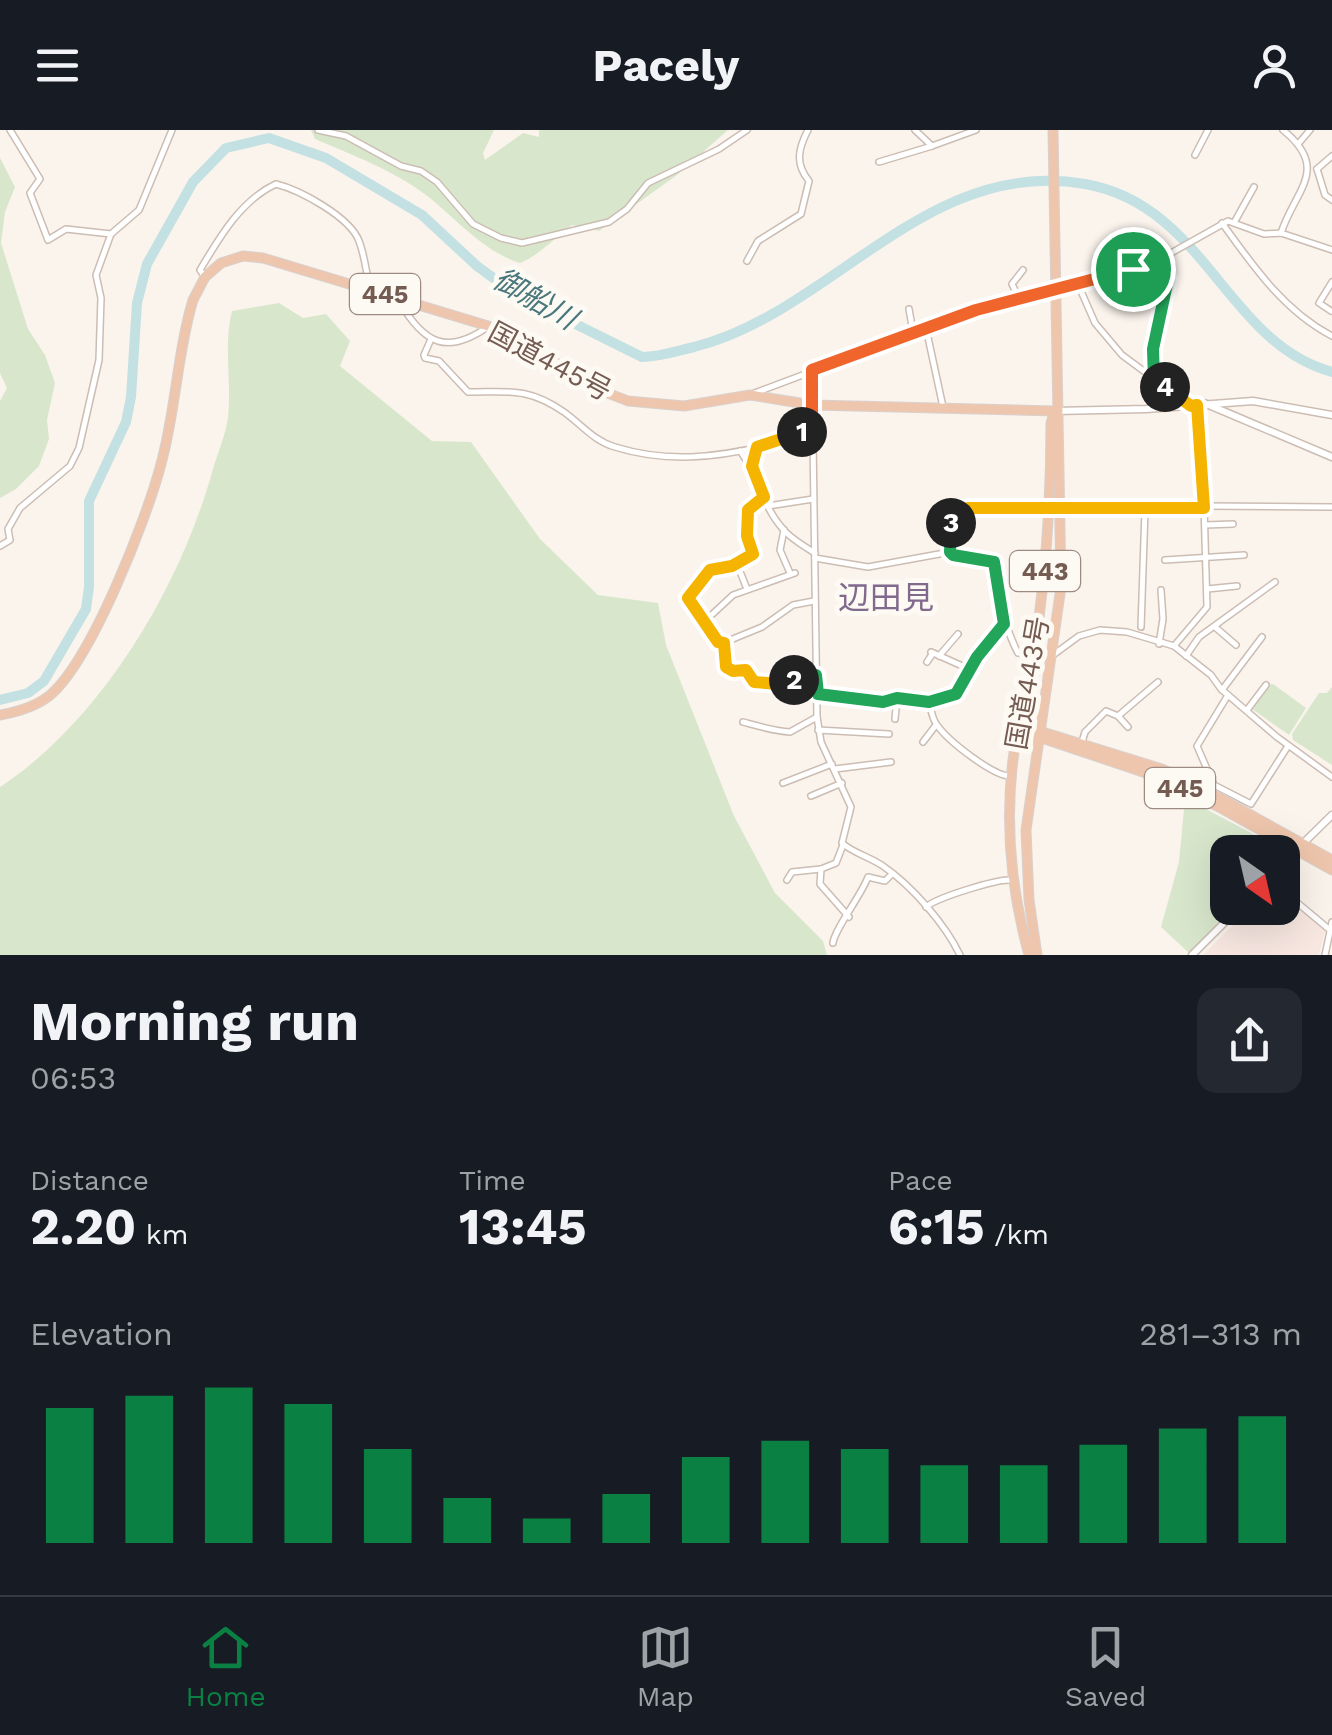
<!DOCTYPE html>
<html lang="en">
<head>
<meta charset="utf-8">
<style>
	body { margin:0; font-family:"Work Sans","Noto Sans JP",sans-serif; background:#242831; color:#f1f3f6; height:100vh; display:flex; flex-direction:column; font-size:38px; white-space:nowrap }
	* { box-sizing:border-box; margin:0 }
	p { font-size:32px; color:#9ea1a6 }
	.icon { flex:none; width:55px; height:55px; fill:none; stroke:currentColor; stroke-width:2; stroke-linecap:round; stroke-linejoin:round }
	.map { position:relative; height:825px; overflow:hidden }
	.panel { display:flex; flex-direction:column; background:#171b24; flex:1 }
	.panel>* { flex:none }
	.needle { width:65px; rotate:146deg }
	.controls { position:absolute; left:1210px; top:705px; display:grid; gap:20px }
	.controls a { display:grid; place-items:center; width:90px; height:90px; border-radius:20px; background:#171b24; box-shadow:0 10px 40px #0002; font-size:50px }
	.pin { position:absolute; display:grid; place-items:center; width:85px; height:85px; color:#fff; margin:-42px; border:5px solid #fff; border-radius:50%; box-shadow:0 2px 10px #0007 }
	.km { position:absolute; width:50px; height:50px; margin:-25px; border-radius:50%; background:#222; color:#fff; font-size:28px; line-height:50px; text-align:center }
	.round { display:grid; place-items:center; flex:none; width:105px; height:105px; border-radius:20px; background:#242831 }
	.head { display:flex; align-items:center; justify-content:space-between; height:170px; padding:0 30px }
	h1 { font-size:55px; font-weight:700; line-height:75px }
	.metrics { display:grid; grid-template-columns:repeat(3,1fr); gap:15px; height:170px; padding:10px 30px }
	.metrics div { display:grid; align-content:center }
	.metrics b { font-size:50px; font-weight:700 }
	.metrics small { font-size:28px; font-weight:400 }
	.metrics p { font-size:28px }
	.chart { height:280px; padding:20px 30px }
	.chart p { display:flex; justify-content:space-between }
	.chart svg { width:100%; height:180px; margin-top:10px; stroke:#0b8043; stroke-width:6 }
	header { display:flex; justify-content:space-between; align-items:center; height:130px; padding:0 30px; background:#171b24; font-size:45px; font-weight:700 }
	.tab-bar { display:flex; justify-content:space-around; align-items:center; height:140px; border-top:2px solid #363941; background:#171b24; font-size:28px; color:#9ea1a6 }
	.tab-bar a { display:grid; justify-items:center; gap:5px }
	.tab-bar .current { color:#0b8043 }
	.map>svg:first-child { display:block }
</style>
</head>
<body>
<header><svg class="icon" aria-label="menu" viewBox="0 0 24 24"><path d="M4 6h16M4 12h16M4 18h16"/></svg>Pacely<svg class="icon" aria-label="person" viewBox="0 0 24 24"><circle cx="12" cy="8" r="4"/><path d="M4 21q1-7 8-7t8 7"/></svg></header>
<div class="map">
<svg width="1332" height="825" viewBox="0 0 1332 825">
	<rect width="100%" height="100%" fill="#fbf4ed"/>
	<path fill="#f9e8e2" d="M 1283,763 L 1323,797 L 1325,801 L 1319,825 L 1203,825 L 1250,778 L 1282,778 Z"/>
	<g fill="#d8e7cc">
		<path d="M 311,0 L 494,0 L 483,23 L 485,30 L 523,3 L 539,7 L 539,0 L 728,0 L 677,45 L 599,101 L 572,95 C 554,108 540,125 520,133 C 482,121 457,89 426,65 C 393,40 352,25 315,9 Z"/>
		<path d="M 0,28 L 15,57 L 5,82 L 1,113 L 28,199 L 45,225 L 55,253 L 47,290 L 49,309 L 39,336 L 16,359 L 0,368 L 0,271 L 7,258 L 0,243 Z"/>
		<path d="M 279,173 L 303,188 L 326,184 L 350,211 L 340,236 L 432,311 L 471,312 L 540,409 L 598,465 L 658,473 L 666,515 L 734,686 L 775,763 L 823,811 L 827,825 L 0,825 L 0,657 C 103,589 181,455 213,339 C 218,322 226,304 228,287 C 232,251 223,217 232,181 Z"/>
		<path d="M 1273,554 L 1306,578 L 1289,605 L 1252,579 L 1268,555 Z"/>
		<path d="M 1332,557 L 1332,635 L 1293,610 L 1292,604 L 1319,563 L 1327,563 Z"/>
		<path d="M 1185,668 L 1274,715 L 1275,722 L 1228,722 L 1228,778 L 1231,778 L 1189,823 L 1161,797 L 1179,732 Z"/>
	</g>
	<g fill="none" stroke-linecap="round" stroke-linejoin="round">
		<path stroke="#c3e0e3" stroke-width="10" d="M 0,570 L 28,563 L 44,551 L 86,479 L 89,457 L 89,371 L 126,292 L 131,267 L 137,173 L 147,134 L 193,52 L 226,18 L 269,8 L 326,28 L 422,85 L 477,136 L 515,164 L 642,227 C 660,227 676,221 694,217 C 831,183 927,26 1085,54 C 1206,75 1226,213 1332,242"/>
		<g stroke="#ccbdb3" stroke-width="8">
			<g id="minor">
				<path d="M 10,0 L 40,49 L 30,63 L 48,110 L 66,99 L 111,104 L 139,80 L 172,0"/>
				<path d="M 318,0 L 346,6 L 401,36 L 421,41 L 437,52 L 473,94 L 501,108 L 522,113 L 609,92 L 627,79 L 648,53 L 719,19 L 747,0"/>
				<path d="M 915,0 L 932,16 L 976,0"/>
				<path d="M 1299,13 L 1310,0"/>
				<path d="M 1195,25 L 1208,0"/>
				<path d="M 879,32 L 932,16"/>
				<path d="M 1317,39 L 1325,65 L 1332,70"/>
				<path d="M 1317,39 L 1332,26"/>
				<path d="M 1235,91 L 1254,57"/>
				<path d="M 1222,93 C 1253,136 1284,181 1332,206"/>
				<path d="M 1281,103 C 1295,60 1331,39 1283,0"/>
				<path d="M 747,131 L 758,111 L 801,84 L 809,51 C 795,34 798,19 808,0"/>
				<path d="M 1150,138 L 1160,139 L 1168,149 L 1153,219 L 1153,247"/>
				<path d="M 205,147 L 200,140 C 219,108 241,70 276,54 C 300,60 350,87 359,111 C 365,126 366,143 370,158"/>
				<path d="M 1077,152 L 1095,193 L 1122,225 L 1191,276"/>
				<path d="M 1019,169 L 1012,154 L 1023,140"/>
				<path d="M 399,171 C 424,214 447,226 489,196"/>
				<path d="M 909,179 L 913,202"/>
				<path d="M 1331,181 L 1319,173 L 1332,152"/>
				<path d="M 926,198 L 943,277"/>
				<path d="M 431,209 L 424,225 L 425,228 L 439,231 L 468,262 C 509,262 528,257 564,282 C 582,295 594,311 615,317 C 667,333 716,328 768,315 C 783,311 794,304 811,301"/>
				<path d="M 812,240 L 817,587 L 821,612 L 851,677 L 842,713 C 853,723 870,727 883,736 C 912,756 945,794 960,825"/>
				<path d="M 752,264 L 976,180 L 1056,156 L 1148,136 L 1228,91 L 1264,104 L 1281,103 L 1332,120"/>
				<path d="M 740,321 C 758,344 762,376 783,399 C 790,408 805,417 815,423"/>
				<path d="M 752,337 L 757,317"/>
				<path d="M 764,367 L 748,380 L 747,406 L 753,424 L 731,436 L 710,441 L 689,470 L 718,512 L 723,513 L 727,537 L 733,541 L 746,540 L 754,553 L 779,554 L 815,545"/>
				<path d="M 768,376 L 813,369"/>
				<path d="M 1205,376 L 1332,377"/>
				<path d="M 1205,395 L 1233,394"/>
				<path d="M 784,400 L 780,420 L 790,443"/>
				<path d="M 0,416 L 10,410 L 8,399 L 20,378 L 70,336 L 79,318 L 99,230 L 101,168 L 96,145 L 111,104"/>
				<path d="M 950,422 L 951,380 L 1204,378"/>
				<path d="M 815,428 L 868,437 L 950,422 L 958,427 L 992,431 C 1000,462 1002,493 1018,523 L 1034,525"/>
				<path d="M 1165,430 L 1244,425"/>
				<path d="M 737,434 L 747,459"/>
				<path d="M 1207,459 L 1237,456"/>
				<path d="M 704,492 L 733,465 L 795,443"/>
				<path d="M 1141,497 L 1145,380"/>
				<path d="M 1215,497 L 1236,515"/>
				<path d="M 723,513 L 762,497 L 793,475 L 814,471"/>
				<path d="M 1159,514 L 1163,489 L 1161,460"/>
				<path d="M 1174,516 L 1207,477 L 1203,341 L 1197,275"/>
				<path d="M 931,522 L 969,539"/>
				<path d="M 1053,525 L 1079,506 L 1100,500 L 1127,502 L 1174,516 L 1211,545 L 1221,559 L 1277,607 L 1332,647"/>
				<path d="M 939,526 L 958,504"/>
				<path d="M 1186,526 L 1199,507 L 1275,452"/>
				<path d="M 927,532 L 933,523"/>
				<path d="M 1222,560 L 1262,507"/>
				<path d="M 818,564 L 883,572 L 897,568 L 929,572 L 952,567 L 983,519 L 1004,494"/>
				<path d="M 1228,565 L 1197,616 L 1214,655 L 1251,674 L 1288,616"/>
				<path d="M 929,572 C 931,579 932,589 937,595 C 948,611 993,646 1010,646"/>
				<path d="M 1247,580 L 1266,555"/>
				<path d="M 1118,586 L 1128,597"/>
				<path d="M 895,589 L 897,568"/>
				<path d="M 743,592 C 758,596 774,601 790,602 L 817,587"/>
				<path d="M 818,600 L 889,604"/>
				<path d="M 923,612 L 936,595"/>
				<path d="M 1082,612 L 1085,602 L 1106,581 L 1118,586 L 1158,552"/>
				<path d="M 835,639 L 891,632"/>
				<path d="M 783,653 L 832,634"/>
				<path d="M 811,666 L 842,653"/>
				<path d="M 843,715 L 836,733 L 821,739 L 820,754 L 849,787"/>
				<path d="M 787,750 L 792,742 L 821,739"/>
				<path d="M 1282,760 L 1330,800"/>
				<path d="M 926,777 C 936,768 996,749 1011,750"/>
				<path d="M 833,813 C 834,800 861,766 868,747 L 885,751 L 892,744"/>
				<path d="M 1325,825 L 1332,792"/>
			</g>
		</g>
		<g stroke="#ccbdb3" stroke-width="9">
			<g id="tertiary">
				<path d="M 1204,273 L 1332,327"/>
				<path d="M 1055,281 L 1146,279 L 1253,271 L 1332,285"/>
				<path d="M 1282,734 L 1332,685"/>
				<path d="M 1192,825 L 1239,778"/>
			</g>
		</g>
		<g stroke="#d8d1cf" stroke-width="11">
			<g id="trunk">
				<path d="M 0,585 C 17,582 35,577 49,566 C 91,532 147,388 161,334 C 176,280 177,223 193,170 L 205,147 L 221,133 L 243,126 L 263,128 L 508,202 L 531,215 L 587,255 L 628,271 L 684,276 L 750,265 L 812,275 L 1055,281"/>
				<path d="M 1018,600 L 1149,644 L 1219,677 L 1332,740"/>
				<path d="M 1036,600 L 1162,639 L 1211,663 L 1332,730"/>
				<path d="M 1029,825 C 1008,749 1003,675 1018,598 C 1023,573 1030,548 1034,523 C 1046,446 1051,371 1051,293 L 1054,283"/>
				<path d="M 1037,825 L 1029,770 L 1026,700 L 1061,457 L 1053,0"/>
			</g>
		</g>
		<use href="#minor" stroke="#fff" stroke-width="5"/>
		<use href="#tertiary" stroke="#fff" stroke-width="6"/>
		<use href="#trunk" stroke="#eec6ad" stroke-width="9"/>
	</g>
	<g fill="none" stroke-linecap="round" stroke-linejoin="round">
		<g stroke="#fff" stroke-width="20">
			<path id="split-1" d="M 802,302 L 812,301 L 812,240 L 976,180 L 1133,139"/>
		</g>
		<g stroke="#fff" stroke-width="20">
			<path id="split-2" d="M 794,550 L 779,554 L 754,552 L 746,540 L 733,541 L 726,537 L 724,513 L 718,512 L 688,468 L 710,440 L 732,436 L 753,424 L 747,406 L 748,380 L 764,367 L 752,336 L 757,317 L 802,302"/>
		</g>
		<g stroke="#fff" stroke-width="20">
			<path id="split-3" d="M 794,550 L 816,545 L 818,564 L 883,572 L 897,568 L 929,572 L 956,564 L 977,527 L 1004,494 L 994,432 L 953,425 L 950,422 L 951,393"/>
		</g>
		<g stroke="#fff" stroke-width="20">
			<path id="split-4" d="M 951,393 L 951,380 L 969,378 L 1204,378 L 1197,275 L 1191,276 L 1165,257"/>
		</g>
		<g stroke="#fff" stroke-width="20">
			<path id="split-5" d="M 1133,139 L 1156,137 L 1168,149 L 1153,219 L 1154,250 L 1165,257"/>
		</g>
		<use href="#split-1" stroke="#f0652b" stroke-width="12"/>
		<use href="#split-2" stroke="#f5b400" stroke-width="12"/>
		<use href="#split-3" stroke="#22a559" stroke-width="12"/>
		<use href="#split-4" stroke="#f5b400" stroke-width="12"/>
		<use href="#split-5" stroke="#22a559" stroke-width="12"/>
	</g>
	<g text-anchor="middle" stroke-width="10" stroke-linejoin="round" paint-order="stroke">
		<g fill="#fdf9f3" stroke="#9d8b82" stroke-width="2.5">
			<rect x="350" y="144" width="70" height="40" rx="8"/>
			<rect x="1010" y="421" width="70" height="40" rx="8"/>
			<rect x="1145" y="638" width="70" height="40" rx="8"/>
		</g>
		<g font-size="25" font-weight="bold" fill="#745c52">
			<text x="385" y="173">445</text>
			<text x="1045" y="450">443</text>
			<text x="1180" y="667">445</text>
		</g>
		<g font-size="28" fill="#745c52" stroke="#fdf9f3">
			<text transform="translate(550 231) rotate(28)" y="10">国道445号</text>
			<text transform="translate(1027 553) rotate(-80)" y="10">国道443号</text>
		</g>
		<g font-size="30" font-style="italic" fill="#4a777d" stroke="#fdf9f3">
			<text transform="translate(535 169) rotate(30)" y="10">御船川</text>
		</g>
		<g font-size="32" fill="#806a8e" stroke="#fdf9f3">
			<text x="886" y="479">辺田見</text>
		</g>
	</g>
</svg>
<div class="controls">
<a><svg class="needle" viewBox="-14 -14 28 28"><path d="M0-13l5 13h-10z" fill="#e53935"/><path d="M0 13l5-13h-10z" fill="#9ea1a6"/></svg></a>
</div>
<div class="pin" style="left:1133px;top:139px;background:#1e9e55"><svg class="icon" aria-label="arrive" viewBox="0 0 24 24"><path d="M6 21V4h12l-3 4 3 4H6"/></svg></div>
<b class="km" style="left:802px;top:302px">1</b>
<b class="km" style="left:794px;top:550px">2</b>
<b class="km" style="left:951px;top:393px">3</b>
<b class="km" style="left:1165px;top:257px">4</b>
</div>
<section class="panel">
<div class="head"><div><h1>Morning run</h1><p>06:53</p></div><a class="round"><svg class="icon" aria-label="share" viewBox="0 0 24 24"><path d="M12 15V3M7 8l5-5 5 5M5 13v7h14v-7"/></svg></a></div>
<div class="metrics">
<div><p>Distance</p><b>2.20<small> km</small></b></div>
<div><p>Time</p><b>13:45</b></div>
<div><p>Pace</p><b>6:15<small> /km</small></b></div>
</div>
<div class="chart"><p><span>Elevation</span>281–313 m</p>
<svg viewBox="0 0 160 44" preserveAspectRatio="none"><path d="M5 44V11M15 44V8M25 44V6M35 44V10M45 44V21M55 44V33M65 44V38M75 44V32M85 44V23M95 44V19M105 44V21M115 44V25M125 44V25M135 44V20M145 44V16M155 44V13"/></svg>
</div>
</section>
<nav class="tab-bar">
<a class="current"><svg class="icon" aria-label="home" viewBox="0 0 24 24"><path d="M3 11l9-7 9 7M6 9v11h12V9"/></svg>Home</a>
<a><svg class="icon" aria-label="map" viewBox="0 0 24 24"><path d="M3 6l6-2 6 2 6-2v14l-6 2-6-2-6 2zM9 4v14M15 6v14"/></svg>Map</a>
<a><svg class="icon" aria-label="saved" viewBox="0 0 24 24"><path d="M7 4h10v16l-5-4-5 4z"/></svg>Saved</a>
</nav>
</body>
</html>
